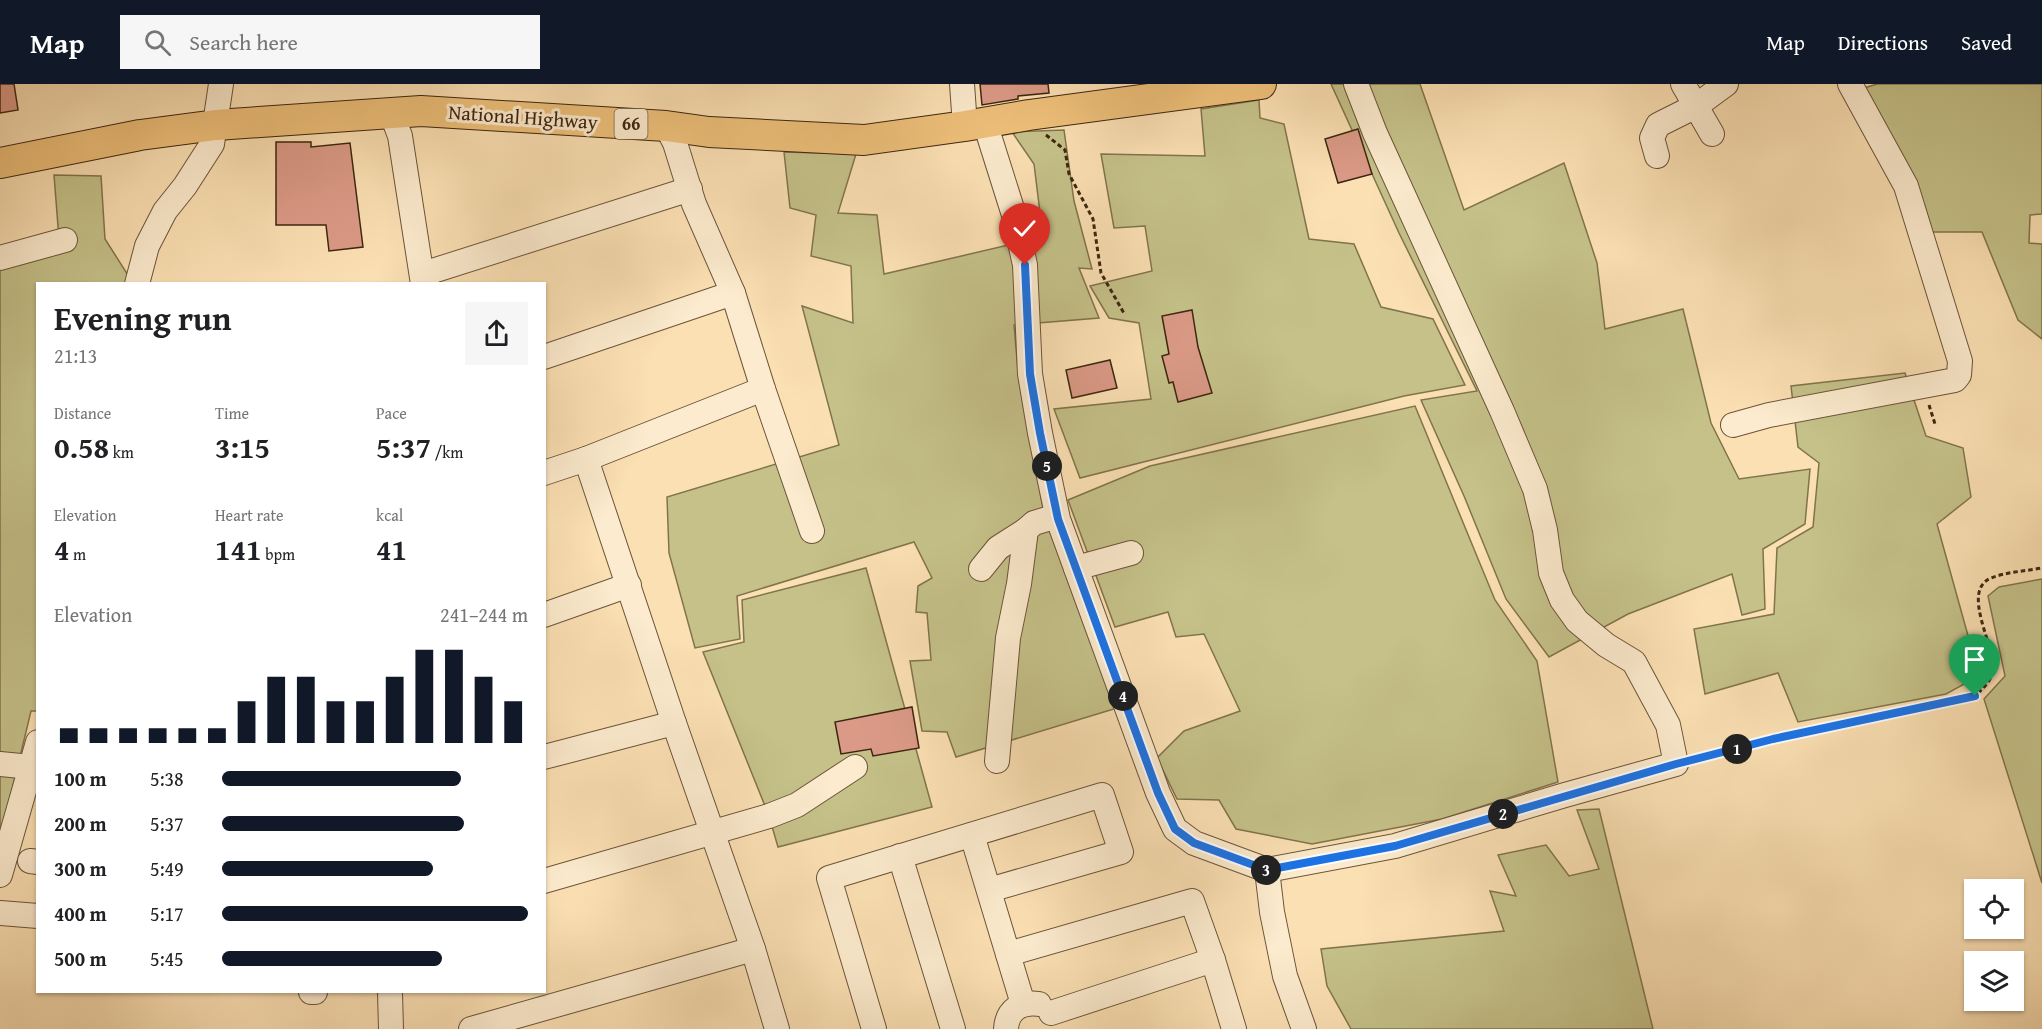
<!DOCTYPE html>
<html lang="en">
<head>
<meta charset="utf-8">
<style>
	body { margin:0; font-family:"Gentium Book Plus",serif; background:#f6f6f6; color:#202124; height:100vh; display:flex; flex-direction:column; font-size:22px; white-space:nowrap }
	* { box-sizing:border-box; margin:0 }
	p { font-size:20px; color:#757577 }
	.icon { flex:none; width:33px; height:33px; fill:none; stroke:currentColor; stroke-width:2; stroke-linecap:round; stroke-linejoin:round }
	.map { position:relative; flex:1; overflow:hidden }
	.details { position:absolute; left:36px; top:198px; width:510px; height:711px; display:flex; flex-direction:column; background:#fff; border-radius:0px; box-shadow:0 2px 4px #0004 }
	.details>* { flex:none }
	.buttons { position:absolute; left:1964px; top:795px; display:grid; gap:12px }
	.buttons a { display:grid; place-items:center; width:60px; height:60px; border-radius:0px; background:#fff; box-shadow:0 2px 4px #0004; font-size:30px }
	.pin { position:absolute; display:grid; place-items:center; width:51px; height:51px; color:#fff; margin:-62px -26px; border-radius:50% 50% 50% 0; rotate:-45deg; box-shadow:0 0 6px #0007 }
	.pin .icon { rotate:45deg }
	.km { position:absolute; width:30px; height:30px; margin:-15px; border-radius:50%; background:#222; color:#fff; font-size:16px; line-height:30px; text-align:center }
	.round { display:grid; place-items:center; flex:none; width:63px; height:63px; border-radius:0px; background:#f6f6f6 }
	.head { display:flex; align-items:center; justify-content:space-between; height:102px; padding:0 18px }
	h1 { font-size:33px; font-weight:600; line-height:45px }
	.stats { display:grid; grid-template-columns:repeat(3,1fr); gap:9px; height:102px; padding:6px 18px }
	.stats div { display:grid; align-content:center }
	.stats b { font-size:30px; font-weight:600 }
	.stats small { font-size:16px; font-weight:400 }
	.stats p { font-size:16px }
	.chart { height:168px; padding:12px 18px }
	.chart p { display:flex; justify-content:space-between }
	.chart svg { width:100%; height:108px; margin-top:6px; stroke:#111827; stroke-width:6 }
	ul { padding:0 18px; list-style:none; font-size:20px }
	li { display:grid; grid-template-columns:96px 72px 1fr; align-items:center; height:45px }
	li i { height:15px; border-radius:8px; background:#111827 }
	header { display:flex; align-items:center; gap:36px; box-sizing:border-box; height:84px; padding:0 30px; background:#111827; color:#fff }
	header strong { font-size:28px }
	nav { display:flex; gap:33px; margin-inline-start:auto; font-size:21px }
	.search { width:420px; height:54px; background:#f6f6f6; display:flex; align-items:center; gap:15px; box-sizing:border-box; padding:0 21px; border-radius:0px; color:#757577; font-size:22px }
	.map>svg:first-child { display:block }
</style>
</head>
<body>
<header>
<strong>Map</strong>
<div class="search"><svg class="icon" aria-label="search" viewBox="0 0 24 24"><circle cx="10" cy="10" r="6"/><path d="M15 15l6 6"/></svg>Search here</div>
<nav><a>Map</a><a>Directions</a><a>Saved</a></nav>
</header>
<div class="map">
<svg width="2042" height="945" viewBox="0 0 2042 945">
	<rect width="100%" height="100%" fill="#fbe0b3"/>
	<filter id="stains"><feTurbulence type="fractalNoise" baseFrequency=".00333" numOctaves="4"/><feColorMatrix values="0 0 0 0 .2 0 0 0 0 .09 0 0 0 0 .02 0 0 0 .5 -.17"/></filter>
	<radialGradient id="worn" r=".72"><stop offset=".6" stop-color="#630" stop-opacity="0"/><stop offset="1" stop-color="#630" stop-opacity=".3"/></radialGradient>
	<g fill="#c5c189" stroke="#81744c" stroke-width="1.5">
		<path d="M 1331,0 L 1420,0 L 1464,126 L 1564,79 L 1597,179 L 1605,245 L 1683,225 L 1711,339 L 1739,395 L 1810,385 L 1805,440 L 1763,465 L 1765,525 L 1742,531 L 1732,490 L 1628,530 L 1549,573 L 1506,515 L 1464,412 L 1421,316 L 1477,307 L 1399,149 Z"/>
		<path d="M 1877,0 L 2042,0 L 2042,130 L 2030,131 L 2029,159 L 2042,160 L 2042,255 L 2018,236 L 1982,148 L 1931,148 L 1864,4 Z"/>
		<path d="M 1259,16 L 1260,34 L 1284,40 L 1309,155 L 1354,160 L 1381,223 L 1433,235 L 1465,301 L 1404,312 L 1080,394 L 1054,325 L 1151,315 L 1139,239 L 1109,234 L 1090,202 L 1152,187 L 1145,142 L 1114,144 L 1101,70 L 1205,72 L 1201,25 Z"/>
		<path d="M 1064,46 L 1074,117 L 1092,185 L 1079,184 L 1099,234 L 1014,241 L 1018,287 L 1043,424 L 1117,624 L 956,673 L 947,648 L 922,647 L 910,577 L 931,576 L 927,529 L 916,528 L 918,502 L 932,494 L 914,458 L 737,512 L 740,555 L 695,564 L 669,469 L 667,413 L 839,361 L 802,222 L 853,239 L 851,182 L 811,172 L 816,131 L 790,124 L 784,68 L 856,70 L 838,129 L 877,131 L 884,190 L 1043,153 L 1034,80 L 1012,48 Z"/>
		<path d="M 54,91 L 101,92 L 105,155 L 133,199 L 38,200 L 37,627 L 31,627 L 0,756 L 0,179 L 60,168 Z"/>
		<path d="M 1905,289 L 1926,352 L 1963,364 L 1971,413 L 1937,440 L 1977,584 L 1968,598 L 1946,610 L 1798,638 L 1778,589 L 1705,610 L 1694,545 L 1774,530 L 1777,464 L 1813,443 L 1819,379 L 1798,363 L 1791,302 Z"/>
		<path d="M 1415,322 L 1495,516 L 1537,577 L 1558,698 L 1442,735 L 1312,760 L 1236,745 L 1219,716 L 1177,715 L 1157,674 L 1184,647 L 1240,627 L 1204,550 L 1176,553 L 1168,528 L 1115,543 L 1068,416 L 1150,382 Z"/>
		<path d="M 866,484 L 932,723 L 778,763 L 769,732 L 703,568 L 744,558 L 742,516 Z"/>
		<path d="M 2042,495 L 2042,799 L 1984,615 L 2005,592 L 1988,512 L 1999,503 Z"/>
		<path d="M 1599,725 L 1653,945 L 1351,945 L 1327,902 L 1321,865 L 1504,847 L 1490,807 L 1516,812 L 1498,771 L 1546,761 L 1569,792 L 1599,785 L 1577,726 Z"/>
	</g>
	<g fill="#db9a87" stroke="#3d2610" stroke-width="1.5">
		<path d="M 0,0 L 14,0 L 18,26 L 0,29 Z"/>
		<path d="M 980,0 L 1048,0 L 1049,9 L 1018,12 L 1018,15 L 982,21 Z"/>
		<path d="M 1358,45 L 1372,90 L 1338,99 L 1325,55 Z"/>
		<path d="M 276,58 L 311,58 L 311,63 L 350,59 L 363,163 L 329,167 L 326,141 L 276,141 Z"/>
		<path d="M 1192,226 L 1198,263 L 1212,309 L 1178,318 L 1173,298 L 1169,299 L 1162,272 L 1169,270 L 1162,232 Z"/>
		<path d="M 1110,276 L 1117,304 L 1072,314 L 1066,286 Z"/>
		<path d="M 912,623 L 919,664 L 873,672 L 871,665 L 841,670 L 835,638 Z"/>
	</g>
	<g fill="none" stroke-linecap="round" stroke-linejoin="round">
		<g stroke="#6c5439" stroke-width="26">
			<g id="minor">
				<path d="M 962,0 L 965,42"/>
				<path d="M 1683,0 L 1712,50"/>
				<path d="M 391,28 L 400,52 L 423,200"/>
				<path d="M 985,39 L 1014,131 L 1025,181 L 1030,290 L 1040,349 L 1058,435 L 1158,709 L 1175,745 L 1194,759 L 1267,786 L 1395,762 L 1565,711 L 1676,680 L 1668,641 L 1634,578 L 1606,561 L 1577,537 L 1562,516 L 1551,489 L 1545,446 L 1535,405 L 1502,327 L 1375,49 L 1356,0"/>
				<path d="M 666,42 L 675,59 L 694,120 L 733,209 L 763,305 L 812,447"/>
				<path d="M 1657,72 L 1652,54 L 1658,41 L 1696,22 L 1726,0"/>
				<path d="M 0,174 L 65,156"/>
				<path d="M 423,190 L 690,105"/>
				<path d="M 137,200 L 147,162 L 165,127 L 185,102 L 212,60 L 221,0"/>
				<path d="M 544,273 L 733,209"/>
				<path d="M 1733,341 L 1769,331 L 1955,296 L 1959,291 L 1960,277 L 1906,102 L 1850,0"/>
				<path d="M 586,375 L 674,639 L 753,865 L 777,945"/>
				<path d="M 544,389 L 586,375 L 763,305"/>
				<path d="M 1076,484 L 1131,469"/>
				<path d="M 981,485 L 998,464 L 1026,446"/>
				<path d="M 544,531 L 629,501"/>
				<path d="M 544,673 L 674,639"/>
				<path d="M 997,677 L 1008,554 L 1019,500 L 1026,446 L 1034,439 L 1057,432"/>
				<path d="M 0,680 L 31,683"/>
				<path d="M 972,751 L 1023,920"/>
				<path d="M 900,772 L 953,945"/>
				<path d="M 30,777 L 38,778"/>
				<path d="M 1267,786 L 1272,828 L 1285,892 L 1304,945"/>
				<path d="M 0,791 L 38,658"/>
				<path d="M 544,797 L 769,732 L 797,721 L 855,683"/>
				<path d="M 0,829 L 38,832"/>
				<path d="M 1008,870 L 1192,817 L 1213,876 L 1234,945"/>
				<path d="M 311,908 L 315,908"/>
				<path d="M 390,908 L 391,945"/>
				<path d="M 1051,929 L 1213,876"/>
				<path d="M 471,945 L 753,865"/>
				<path d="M 874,945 L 829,794 L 1102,711 L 1121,768 L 989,806"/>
				<path d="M 1006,945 C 1007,926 1021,917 1039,920"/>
			</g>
		</g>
		<g stroke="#3d2610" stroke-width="32">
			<path id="major" d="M 0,79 L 140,51 L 216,41 L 421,27 L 666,42 L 709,48 L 864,56 L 965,42 L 1029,31 L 1261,0"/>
		</g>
		<g stroke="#3d2610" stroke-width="3" stroke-dasharray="4.5 3" stroke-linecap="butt">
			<path d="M 1046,51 L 1065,66 L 1069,90 L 1093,135 L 1101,189 L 1125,231"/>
			<path d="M 1929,321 L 1935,340"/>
			<path d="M 1694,676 L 1773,655 L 1975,612 C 1983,604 1991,598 1993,586 C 1996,563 1960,507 1991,494 C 2006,488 2026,487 2042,484"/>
		</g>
		<use href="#minor" stroke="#fcebce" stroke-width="24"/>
		<use href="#major" stroke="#eec07a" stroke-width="30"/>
	</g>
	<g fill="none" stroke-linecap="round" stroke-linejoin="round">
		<g stroke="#fff" stroke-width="12">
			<path id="route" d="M 1025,181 L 1030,290 L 1040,349 L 1058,435 L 1158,709 L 1175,745 L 1194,759 L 1267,786 L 1395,762 L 1676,680 L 1773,655 L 1975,612"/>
		</g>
		<use href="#route" stroke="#1a73e8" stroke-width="8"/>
	</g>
	<g text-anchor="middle" stroke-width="6" stroke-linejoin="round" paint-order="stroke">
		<rect fill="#fcebce" stroke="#766149" stroke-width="1.5" x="614.5" y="25" width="33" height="30" rx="4.5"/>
		<g font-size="18" font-weight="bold" fill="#3d2610">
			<text x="631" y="46">66</text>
		</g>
		<g font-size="20" fill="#3d2610" stroke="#fcebce">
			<text transform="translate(523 33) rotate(4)" y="7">National Highway</text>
		</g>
	</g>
	<rect width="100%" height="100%" filter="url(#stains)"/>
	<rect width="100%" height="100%" fill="url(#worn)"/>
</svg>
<div class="buttons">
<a><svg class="icon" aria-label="locate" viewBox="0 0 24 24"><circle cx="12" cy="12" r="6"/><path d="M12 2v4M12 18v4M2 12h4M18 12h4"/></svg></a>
<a><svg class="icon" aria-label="layers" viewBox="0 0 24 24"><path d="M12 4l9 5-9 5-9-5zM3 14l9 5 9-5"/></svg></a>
</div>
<div class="pin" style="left:1975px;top:612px;background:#1e9e55"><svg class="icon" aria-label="arrive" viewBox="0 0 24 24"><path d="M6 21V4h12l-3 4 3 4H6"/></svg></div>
<div class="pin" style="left:1025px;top:181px;background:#d93025"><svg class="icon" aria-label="check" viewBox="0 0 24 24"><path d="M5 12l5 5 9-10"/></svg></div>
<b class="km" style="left:1737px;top:665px">1</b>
<b class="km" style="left:1503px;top:730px">2</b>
<b class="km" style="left:1266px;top:786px">3</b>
<b class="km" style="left:1123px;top:612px">4</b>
<b class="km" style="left:1047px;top:382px">5</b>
<section class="details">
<div class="head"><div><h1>Evening run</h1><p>21:13</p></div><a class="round"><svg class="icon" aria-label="share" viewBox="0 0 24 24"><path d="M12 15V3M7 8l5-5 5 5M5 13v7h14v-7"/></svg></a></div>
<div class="stats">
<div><p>Distance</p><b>0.58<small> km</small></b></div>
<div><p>Time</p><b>3:15</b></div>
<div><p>Pace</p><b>5:37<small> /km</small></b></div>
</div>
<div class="stats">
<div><p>Elevation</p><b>4<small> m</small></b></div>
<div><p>Heart rate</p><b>141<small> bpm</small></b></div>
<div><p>kcal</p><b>41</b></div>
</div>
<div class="chart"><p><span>Elevation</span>241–244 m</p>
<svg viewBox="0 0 160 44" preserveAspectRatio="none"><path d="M5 44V38M15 44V38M25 44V38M35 44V38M45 44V38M55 44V38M65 44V27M75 44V17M85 44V17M95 44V27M105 44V27M115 44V17M125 44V6M135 44V6M145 44V17M155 44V27"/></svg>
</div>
<ul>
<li><b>100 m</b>5:38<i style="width:78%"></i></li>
<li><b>200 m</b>5:37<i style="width:79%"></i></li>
<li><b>300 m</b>5:49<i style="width:69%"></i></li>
<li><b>400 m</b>5:17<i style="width:100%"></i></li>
<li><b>500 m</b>5:45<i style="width:72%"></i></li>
</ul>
</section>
</div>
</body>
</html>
